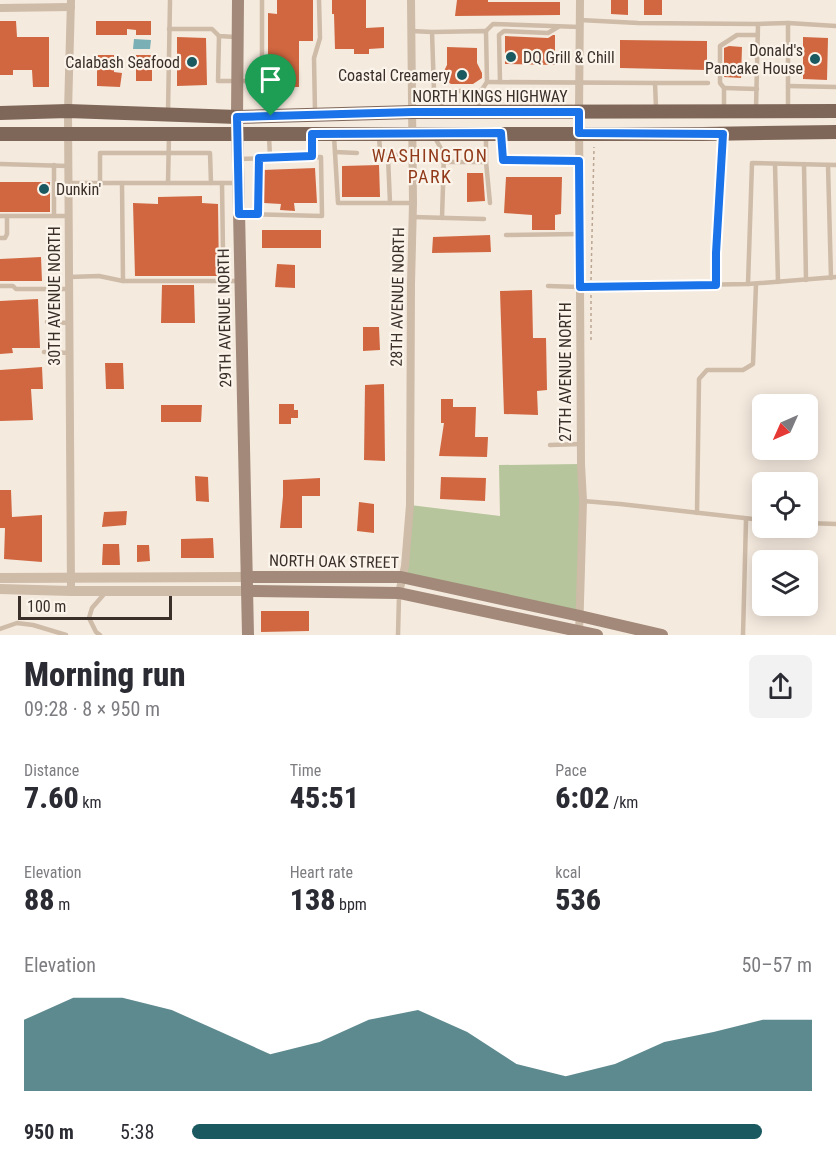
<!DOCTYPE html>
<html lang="en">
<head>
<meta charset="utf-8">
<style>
	body { margin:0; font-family:"Roboto Condensed",sans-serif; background:#f2f2f3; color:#2b2b33; height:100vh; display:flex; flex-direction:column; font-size:22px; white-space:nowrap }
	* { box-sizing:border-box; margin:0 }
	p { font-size:20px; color:#7c7c81 }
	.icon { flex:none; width:33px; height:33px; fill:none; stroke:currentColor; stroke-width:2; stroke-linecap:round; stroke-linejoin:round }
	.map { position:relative; height:635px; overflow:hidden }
	.details { display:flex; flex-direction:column; background:#fff; flex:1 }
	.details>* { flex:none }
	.needle { width:39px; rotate:225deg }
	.controls { position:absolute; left:752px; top:394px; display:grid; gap:12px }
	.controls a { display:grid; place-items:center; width:66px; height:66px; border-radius:9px; background:#fff; box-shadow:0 3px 15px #0003; font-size:30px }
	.scale { position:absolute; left:18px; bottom:15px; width:154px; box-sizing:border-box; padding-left:6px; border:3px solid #3a2f29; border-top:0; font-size:16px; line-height:21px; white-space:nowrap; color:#3a2f29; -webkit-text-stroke:4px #fbf4eb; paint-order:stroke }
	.pin { position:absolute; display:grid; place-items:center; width:51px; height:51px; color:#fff; margin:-62px -26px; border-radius:50% 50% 50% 0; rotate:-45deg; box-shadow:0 0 6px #0007 }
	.pin .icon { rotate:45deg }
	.round { display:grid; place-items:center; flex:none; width:63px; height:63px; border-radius:9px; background:#f2f2f3 }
	.overview { display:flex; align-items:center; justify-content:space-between; height:102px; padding:0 24px }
	h1 { font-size:33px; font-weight:800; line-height:45px }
	.stats { display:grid; grid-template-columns:repeat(3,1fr); gap:9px; height:102px; padding:6px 24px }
	.stats div { display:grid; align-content:center }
	.stats b { font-size:30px; font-weight:800 }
	.stats small { font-size:16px; font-weight:400 }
	.stats p { font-size:16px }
	.chart { height:168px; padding:12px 24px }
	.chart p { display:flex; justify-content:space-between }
	.chart svg { width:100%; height:108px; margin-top:6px; fill:#1a5960; opacity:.7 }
	ul { padding:0 24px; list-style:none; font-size:20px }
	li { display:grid; grid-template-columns:96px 72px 1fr; align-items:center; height:45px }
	li i { height:15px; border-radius:8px; background:#1a5960 }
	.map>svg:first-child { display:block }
</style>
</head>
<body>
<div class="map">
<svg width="836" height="635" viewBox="0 0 836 635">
	<rect width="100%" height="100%" fill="#f5eade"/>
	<path fill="#b6c59c" d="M 581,464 L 580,616 L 401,577 L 410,505 L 500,516 L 499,465 Z"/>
	<path fill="#7ab0b5" d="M 134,39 L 151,40 L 150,49 L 133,49 Z"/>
	<g fill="#d06740">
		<path d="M 277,0 L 313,0 L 313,41 L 299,41 L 299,87 L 270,87 L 268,83 L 268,13 L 277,14 Z"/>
		<path d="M 332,0 L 366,0 L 366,28 L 384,27 L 384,48 L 369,49 L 369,54 L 354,54 L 354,49 L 335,49 L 334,14 L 332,14 Z"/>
		<path d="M 457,0 L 488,0 L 488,2 L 560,2 L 560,15 L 455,16 Z"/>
		<path d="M 611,0 L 628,0 L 628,15 L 611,14 Z"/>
		<rect x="644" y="0" width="18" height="15"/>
		<path d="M 0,21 L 16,21 L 17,37 L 49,37 L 49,87 L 33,87 L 32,70 L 13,70 L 13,75 L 0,75 Z"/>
		<path d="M 96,21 L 151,21 L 151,35 L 136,35 L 136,30 L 127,29 L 127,35 L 96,35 Z"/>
		<path d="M 553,35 L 555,35 L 555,65 L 505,64 L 505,36 L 548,38 Z"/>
		<path d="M 177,37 L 206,38 L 207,85 L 177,86 Z"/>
		<path d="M 803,37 L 828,38 L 827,80 L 803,79 Z"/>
		<path d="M 620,40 L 707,41 L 707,70 L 620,68 Z"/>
		<path d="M 729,46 L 742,47 L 741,78 L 724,77 L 724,48 Z"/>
		<path d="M 447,47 L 477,48 L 477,63 L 482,73 L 482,78 L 473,84 L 451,84 L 441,77 L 447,65 Z"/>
		<path d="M 97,55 L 114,55 L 114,72 L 122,73 L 120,87 L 97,86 Z"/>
		<rect x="136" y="55" width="16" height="26"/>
		<path d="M 379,165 L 380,197 L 342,197 L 342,166 Z"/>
		<path d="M 315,168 L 317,203 L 294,203 L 295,211 L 280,210 L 281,204 L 264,203 L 263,170 Z"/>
		<path d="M 467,173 L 483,173 L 485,201 L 467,202 Z"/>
		<path d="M 506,177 L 562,177 L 561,214 L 555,215 L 555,230 L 532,230 L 532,215 L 504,213 Z"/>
		<rect x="0" y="182" width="50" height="30"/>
		<path d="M 202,196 L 202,203 L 218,204 L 219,276 L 135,276 L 133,203 L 158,204 L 158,197 Z"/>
		<rect x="262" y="230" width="59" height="18"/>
		<path d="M 490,235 L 491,252 L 432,253 L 433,237 Z"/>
		<path d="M 41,257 L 42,281 L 0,281 L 0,259 Z"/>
		<path d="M 277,264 L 295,265 L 295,288 L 275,287 Z"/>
		<path d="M 162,285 L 194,285 L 195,323 L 161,323 Z"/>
		<path d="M 532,290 L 533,338 L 546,338 L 547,390 L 537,391 L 538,415 L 504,414 L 500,291 Z"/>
		<path d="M 38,299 L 40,348 L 12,348 L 13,353 L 0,354 L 0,301 Z"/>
		<path d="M 363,327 L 379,327 L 380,350 L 363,351 Z"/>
		<path d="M 105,363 L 123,363 L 124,389 L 106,389 Z"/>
		<path d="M 42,367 L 43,389 L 31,389 L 33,420 L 0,421 L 0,370 Z"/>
		<path d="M 384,384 L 385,461 L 364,460 L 365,385 Z"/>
		<path d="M 441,399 L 453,399 L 453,407 L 476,407 L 475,437 L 488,437 L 487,457 L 439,456 L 444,423 L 441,423 Z"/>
		<path d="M 279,404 L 294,404 L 294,410 L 298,410 L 298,418 L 291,418 L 291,424 L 279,424 Z"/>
		<path d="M 161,405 L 202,405 L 201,422 L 161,422 Z"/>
		<path d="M 195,476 L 208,477 L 209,502 L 196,501 Z"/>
		<path d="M 441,477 L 486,478 L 485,501 L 440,499 Z"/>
		<path d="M 320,478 L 320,496 L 302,496 L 302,528 L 280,528 L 283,496 L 283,480 Z"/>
		<path d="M 0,490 L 11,490 L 12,517 L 42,515 L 42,562 L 4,559 L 5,528 L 0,528 Z"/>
		<path d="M 359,502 L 374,504 L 374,533 L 357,531 Z"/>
		<path d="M 127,511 L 126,525 L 102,527 L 104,512 Z"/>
		<path d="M 213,538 L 214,558 L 181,558 L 181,539 Z"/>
		<path d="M 103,544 L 119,544 L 120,565 L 102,565 Z"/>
		<path d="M 137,545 L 149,545 L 150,561 L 137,562 Z"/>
		<path d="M 261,611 L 309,611 L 309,631 L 261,632 Z"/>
	</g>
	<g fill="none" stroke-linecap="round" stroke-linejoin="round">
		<g stroke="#baa592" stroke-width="1.5" stroke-dasharray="3 3" stroke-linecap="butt">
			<path d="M 591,280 L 594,147"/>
			<path d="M 591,340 L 591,294"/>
		</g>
		<g stroke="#cebba8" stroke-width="4.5">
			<path d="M 262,0 L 262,81 L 267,92 L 289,92"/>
			<path d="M 580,20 L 638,23 L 758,24"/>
			<path d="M 169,29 L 212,29 L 219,36 L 235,37"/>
			<path d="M 411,31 L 432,32 L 486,31 L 487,82 L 481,91 L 434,91 L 432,32"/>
			<path d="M 486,31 L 493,24 L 580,27"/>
			<path d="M 219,36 L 218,81 L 262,81"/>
			<path d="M 487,82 L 655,83"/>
			<path d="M 500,82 L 499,35 L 504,31 L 548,33 L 558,27"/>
			<path d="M 788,86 L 836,87"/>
			<path d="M 724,88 L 757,89"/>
			<path d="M 441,91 L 442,109"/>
			<path d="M 479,91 L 479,110"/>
			<path d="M 271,92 L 271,113"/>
			<path d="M 656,108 L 655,83 L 708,83"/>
			<path d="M 756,108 L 758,24 L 788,23"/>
			<path d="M 724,109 L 724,88 L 720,83 L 720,46 L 737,35 L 758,35"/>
			<path d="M 788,109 L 788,23 L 836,26"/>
			<path d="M 168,112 L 170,1"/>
			<path d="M 315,112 L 314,58 L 320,38 L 319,0"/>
			<path d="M 269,136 L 270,157"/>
			<path d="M 334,136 L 338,203 L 390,203 L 388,157 L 380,150 L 379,136"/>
			<path d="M 434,136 L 444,154 L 442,218"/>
			<path d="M 501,136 L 503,160 L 579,161"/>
			<path d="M 335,152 L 357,153"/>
			<path d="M 312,156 L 312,135"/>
			<path d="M 388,157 L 396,155 L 412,155"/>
			<path d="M 238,159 L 321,157 L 322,216 L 241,214"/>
			<path d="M 443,162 L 486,162 L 486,136"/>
			<path d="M 486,162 L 490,203"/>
			<path d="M 0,164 L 68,166"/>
			<path d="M 775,164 L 778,282"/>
			<path d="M 804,164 L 806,280"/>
			<path d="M 828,165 L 831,278"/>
			<path d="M 68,183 L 238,183"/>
			<path d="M 100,183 L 100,153 L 210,153 L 211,183"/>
			<path d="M 122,183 L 123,281"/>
			<path d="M 168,183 L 169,135"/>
			<path d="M 222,183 L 223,253"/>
			<path d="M 390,203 L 413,203"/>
			<path d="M 258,214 L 259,158"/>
			<path d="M 0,216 L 69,216"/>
			<path d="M 54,216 L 54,165"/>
			<path d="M 413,217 L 484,219"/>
			<path d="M 506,235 L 579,234"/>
			<path d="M 0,238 L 5,238 L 7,234 L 7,216"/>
			<path d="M 223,261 L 224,281"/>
			<path d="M 69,277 L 99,276 L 123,281 L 239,281"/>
			<path d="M 748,284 L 752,163 L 836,165"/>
			<path d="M 716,285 L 716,253 L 723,135"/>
			<path d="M 0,286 L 13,286 L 16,289 L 69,289"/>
			<path d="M 548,286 L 580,287 L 748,284 L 836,277"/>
			<path d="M 47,322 L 70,323"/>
			<path d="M 44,352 L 70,353"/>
			<path d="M 550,445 L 581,444"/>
			<path d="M 583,501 L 620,504 L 762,520"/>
			<path d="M 697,513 L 699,379 L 707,370 L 743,370 L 753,364 L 756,284"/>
			<path d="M 807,523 L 836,524"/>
			<path d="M 0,629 L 17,623 L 33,625 L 66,635"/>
			<path d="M 100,635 L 96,632 L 89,618 L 92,608 L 105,593"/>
			<path d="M 398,635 L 399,596"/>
			<path d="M 743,635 L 746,520"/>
		</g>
		<g stroke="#cebba8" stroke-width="8">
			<path d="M 71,0 L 68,111 L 71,591"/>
			<path d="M 0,8 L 71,7"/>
			<path d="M 399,593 L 405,566 L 410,505 L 411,284 L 413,203 L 411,0"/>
			<path d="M 579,635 L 583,501 L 581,464 L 580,287 L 579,112 L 580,0"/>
		</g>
		<g stroke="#cebba8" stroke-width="10">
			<path d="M 0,578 L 248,577"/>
			<path d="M 0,589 L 71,591 L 248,591"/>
		</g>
		<g stroke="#a28979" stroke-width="12">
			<path d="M 238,0 L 237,117 L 248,635"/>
			<path d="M 248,577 L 401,577 L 580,616 L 662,635"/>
			<path d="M 248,591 L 399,593 L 597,635"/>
		</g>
		<g stroke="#7e6659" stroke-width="14">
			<path d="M 0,113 L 68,111 L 237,117 L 413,112 L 836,111"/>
			<path d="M 0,134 L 703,134 L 836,132"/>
		</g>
	</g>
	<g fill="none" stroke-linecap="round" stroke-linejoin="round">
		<g stroke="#fff" stroke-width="12">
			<path id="route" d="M 413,112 L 579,112 L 579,133 L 723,134 L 716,253 L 716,285 L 580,287 L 579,161 L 503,160 L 501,133 L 312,134 L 312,156 L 259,158 L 258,214 L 239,214 L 237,117 Z"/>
		</g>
		<use href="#route" stroke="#1a73e8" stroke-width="8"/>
	</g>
	<g fill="#1a5960" stroke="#fbf4eb" stroke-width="2">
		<circle cx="511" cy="57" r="6"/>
		<circle cx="815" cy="59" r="6"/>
		<circle cx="192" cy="62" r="6"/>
		<circle cx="462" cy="75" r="6"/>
		<circle cx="44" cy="189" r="6"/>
	</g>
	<g text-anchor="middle" stroke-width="4.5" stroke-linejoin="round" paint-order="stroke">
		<g font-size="16" fill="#3a2f29" stroke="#fbf4eb" text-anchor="end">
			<text x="803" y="56">Donald's<tspan x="803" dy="18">Pancake House</tspan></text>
			<text x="523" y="63" text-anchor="start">DQ Grill &amp; Chill</text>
			<text x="180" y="68">Calabash Seafood</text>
			<text x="450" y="81">Coastal Creamery</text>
			<text x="56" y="195" text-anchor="start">Dunkin'</text>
		</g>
		<g font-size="16" fill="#3a2f29" stroke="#fbf4eb">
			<text x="490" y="102">NORTH KINGS HIGHWAY</text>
			<text transform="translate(54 296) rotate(-90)" y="6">30TH AVENUE NORTH</text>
			<text transform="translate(397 297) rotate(-89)" y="6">28TH AVENUE NORTH</text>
			<text transform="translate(224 318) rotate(-91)" y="6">29TH AVENUE NORTH</text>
			<text transform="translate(565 372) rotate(-90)" y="6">27TH AVENUE NORTH</text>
			<text transform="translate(334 561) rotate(1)" y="6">NORTH OAK STREET</text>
		</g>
		<g font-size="18" letter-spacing="1.5" fill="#913a1a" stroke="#fbf4eb">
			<text x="430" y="162">WASHINGTON<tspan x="430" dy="21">PARK</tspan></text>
		</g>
	</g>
</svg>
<div class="controls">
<a><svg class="needle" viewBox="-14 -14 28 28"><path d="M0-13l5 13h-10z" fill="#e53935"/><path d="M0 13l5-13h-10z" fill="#7c7c81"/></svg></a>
<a><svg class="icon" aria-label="locate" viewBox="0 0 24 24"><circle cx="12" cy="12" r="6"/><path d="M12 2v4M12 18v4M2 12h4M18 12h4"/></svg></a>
<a><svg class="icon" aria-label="layers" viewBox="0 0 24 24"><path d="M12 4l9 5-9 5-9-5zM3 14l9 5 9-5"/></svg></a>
</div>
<div class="scale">100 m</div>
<div class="pin" style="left:271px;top:116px;background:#1e9e55"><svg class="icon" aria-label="arrive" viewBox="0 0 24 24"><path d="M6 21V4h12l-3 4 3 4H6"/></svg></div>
</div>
<section class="details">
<div class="overview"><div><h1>Morning run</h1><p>09:28 · 8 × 950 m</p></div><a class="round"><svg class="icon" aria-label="share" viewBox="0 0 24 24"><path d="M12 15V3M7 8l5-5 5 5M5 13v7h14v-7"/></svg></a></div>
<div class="stats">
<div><p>Distance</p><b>7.60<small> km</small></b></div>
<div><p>Time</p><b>45:51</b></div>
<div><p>Pace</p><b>6:02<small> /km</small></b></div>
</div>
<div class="stats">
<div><p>Elevation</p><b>88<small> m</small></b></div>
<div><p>Heart rate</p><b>138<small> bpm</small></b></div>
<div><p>kcal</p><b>536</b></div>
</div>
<div class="chart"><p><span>Elevation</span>50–57 m</p>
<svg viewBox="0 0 160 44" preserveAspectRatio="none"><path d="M0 44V15L10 6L20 6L30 11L40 20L50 29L60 24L70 15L80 11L90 20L100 33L110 38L120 33L130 24L140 20L150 15L160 15V44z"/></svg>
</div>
<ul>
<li><b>950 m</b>5:38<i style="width:92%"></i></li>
</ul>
</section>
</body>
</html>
